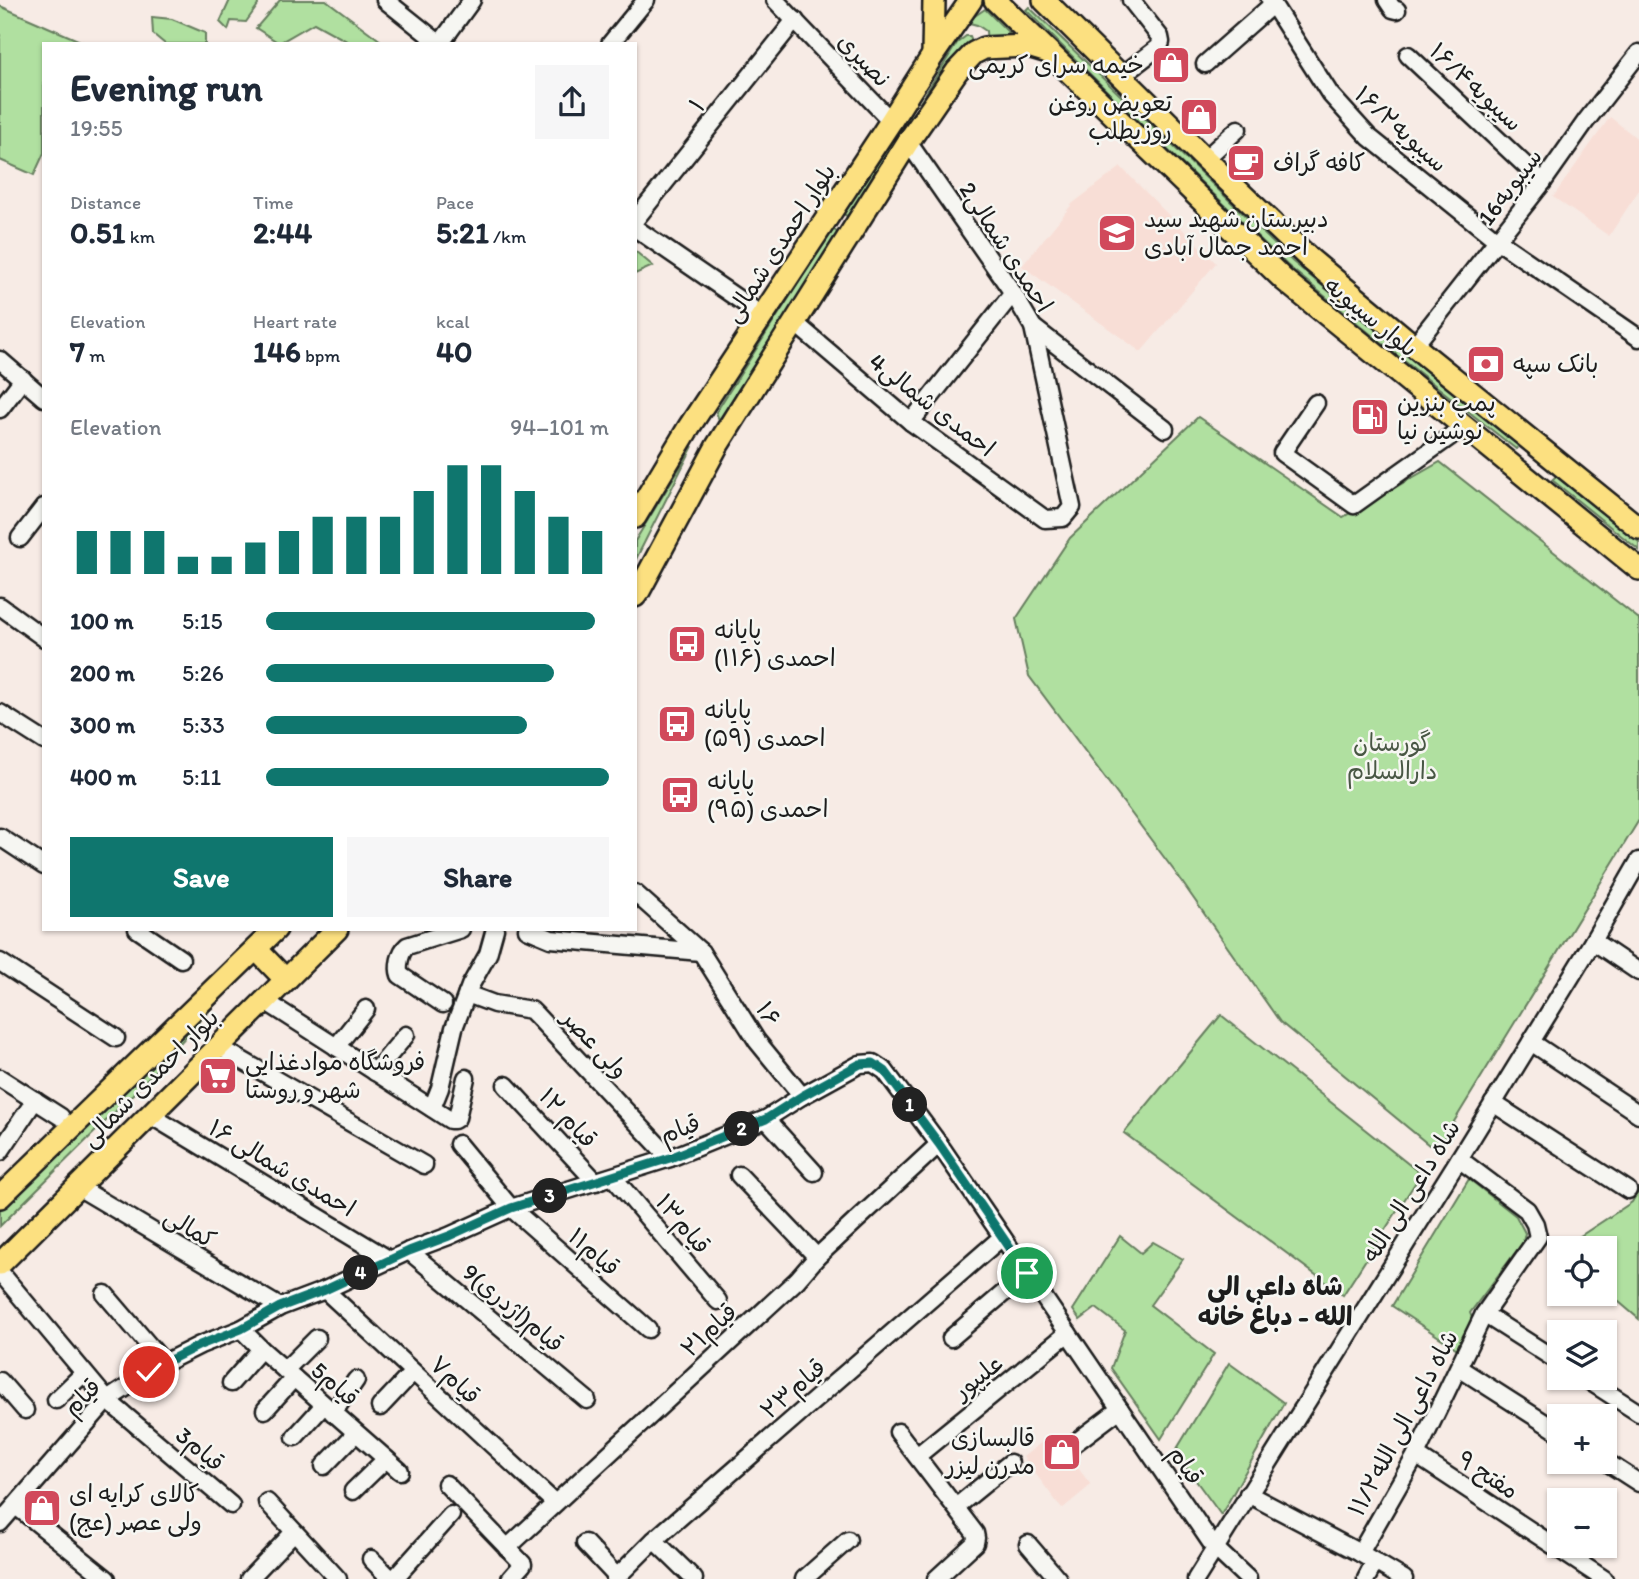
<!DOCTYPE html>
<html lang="en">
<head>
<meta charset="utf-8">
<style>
	body { margin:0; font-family:Itim,"Playpen Sans Arabic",sans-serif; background:#f6f6f7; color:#1f2937; height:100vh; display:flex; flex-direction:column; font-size:26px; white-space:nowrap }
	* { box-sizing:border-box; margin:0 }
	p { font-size:23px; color:#747a83 }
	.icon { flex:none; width:38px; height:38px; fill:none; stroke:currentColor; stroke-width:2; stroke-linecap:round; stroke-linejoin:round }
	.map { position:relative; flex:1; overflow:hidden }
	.details { position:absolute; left:42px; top:42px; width:595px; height:889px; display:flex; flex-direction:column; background:#fff; border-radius:0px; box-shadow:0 2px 5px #0004 }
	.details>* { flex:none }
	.buttons { position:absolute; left:1547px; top:1236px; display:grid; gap:14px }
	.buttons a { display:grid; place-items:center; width:70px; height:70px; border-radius:0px; background:#fff; box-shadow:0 2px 5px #0004; font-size:35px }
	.pin { position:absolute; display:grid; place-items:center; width:60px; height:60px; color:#fff; margin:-30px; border:4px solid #fff; border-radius:50%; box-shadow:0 2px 7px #0007 }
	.km { position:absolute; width:35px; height:35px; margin:-18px; border-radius:50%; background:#222; color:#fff; font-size:19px; line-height:35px; text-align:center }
	.round { display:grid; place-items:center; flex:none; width:74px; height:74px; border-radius:0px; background:#f6f6f7 }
	.head { display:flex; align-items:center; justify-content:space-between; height:119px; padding:0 28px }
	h1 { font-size:38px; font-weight:700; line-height:52px }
	.figures { display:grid; grid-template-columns:repeat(3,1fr); gap:10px; height:119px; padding:7px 28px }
	.figures div { display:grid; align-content:center }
	.figures b { font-size:30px; font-weight:700 }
	.figures small { font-size:19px; font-weight:400 }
	.figures p { font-size:19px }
	.chart { height:196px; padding:14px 28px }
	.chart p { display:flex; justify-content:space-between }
	.chart svg { width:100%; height:126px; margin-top:7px; stroke:#0f766e; stroke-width:6 }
	.action { display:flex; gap:14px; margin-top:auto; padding:14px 28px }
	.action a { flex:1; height:80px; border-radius:0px; background:#0f766e; color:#fff; font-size:28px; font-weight:700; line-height:80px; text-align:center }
	.action a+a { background:#f6f6f7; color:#1f2937 }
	ul { padding:0 28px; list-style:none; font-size:23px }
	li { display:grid; grid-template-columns:112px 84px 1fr; align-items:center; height:52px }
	li i { height:18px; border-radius:9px; background:#0f766e }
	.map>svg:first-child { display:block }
</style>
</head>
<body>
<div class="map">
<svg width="1639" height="1579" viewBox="0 0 1639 1579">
	<rect width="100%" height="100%" fill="#f7ebe5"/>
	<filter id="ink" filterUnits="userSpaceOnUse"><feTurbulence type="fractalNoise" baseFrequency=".0143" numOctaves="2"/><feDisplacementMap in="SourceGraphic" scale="14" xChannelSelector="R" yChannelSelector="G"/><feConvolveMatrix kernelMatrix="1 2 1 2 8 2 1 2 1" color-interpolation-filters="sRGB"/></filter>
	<g filter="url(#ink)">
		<g fill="#f8ded6">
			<path d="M 1610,117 L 1639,140 L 1639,190 L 1609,236 L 1553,197 Z"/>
			<path d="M 1121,167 L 1216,263 L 1141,352 L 1022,266 L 1073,203 Z"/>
			<path d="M 1052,1434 L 1091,1485 L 1062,1509 L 1023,1457 Z"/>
		</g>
		<g fill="#b0e0a0" stroke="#667e5e" stroke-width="2">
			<path d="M 230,0 L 257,0 L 258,5 L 246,22 L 231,21 L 228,30 L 220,22 Z"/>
			<path d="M 280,0 L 326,0 L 385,44 L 352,44 L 314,23 L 279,43 L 256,28 Z"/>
			<path d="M 0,6 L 87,44 L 44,44 L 44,153 L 34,175 L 0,160 Z"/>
			<path d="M 1029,7 L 1293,262 L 1519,445 L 1516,449 L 1379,341 L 1287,265 L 1117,101 L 1026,10 Z"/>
			<path d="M 985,9 L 1017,41 L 987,44 L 986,31 L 977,25 L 966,22 Z"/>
			<path d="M 152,17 L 172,19 L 205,33 L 205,44 L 165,44 L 153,34 Z"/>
			<path d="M 966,36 L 970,36 L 973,43 L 847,216 L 843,214 L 888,145 L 916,109 L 957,43 Z"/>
			<path d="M 833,229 L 839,234 L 719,420 L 716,412 Z"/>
			<path d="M 635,251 L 653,266 L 635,274 Z"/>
			<path d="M 1198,417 L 1343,517 L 1440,462 L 1639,619 L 1639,820 L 1439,1146 L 1429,1145 L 1280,1022 L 1175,872 L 1029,676 L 1016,619 L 1070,538 Z"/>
			<path d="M 693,446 L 635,561 L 635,541 Z"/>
			<path d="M 1556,476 L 1639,542 L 1639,550 L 1552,480 Z"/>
			<path d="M 243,974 L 137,1090 L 0,1226 L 0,1210 L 109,1102 Z"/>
			<path d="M 1221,1015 L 1421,1174 L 1343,1295 L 1124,1133 Z"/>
			<path d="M 1469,1179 L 1516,1216 L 1525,1233 L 1523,1242 L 1470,1313 L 1474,1323 L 1459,1350 L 1392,1306 Z"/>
			<path d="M 1639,1190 L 1639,1319 L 1605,1290 L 1605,1248 L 1562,1248 L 1632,1202 Z"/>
			<path d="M 1120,1236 L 1141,1253 L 1153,1242 L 1183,1259 L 1150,1305 L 1214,1354 L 1161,1439 L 1111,1368 L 1125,1330 L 1096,1308 L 1080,1320 L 1073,1310 Z"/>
			<path d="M 1229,1363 L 1284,1403 L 1221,1515 L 1175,1452 Z"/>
		</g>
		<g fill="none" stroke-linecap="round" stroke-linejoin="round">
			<g stroke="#1c1c1c" stroke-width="21">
				<g id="minor">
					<path d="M 385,0 L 440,44 L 472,0"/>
					<path d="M 775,0 L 891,121"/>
					<path d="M 1270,0 L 1330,94 L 1369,137 L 1498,241 L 1639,338"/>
					<path d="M 1387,0 L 1393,9 L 1397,10"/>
					<path d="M 610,44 L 646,0"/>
					<path d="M 1408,55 L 1543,182"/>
					<path d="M 1205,64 L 1273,4"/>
					<path d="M 1121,76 L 1159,47 L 1161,42 L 1160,37 L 1131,0"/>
					<path d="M 1205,159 L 1238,129"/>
					<path d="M 635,220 L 795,20"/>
					<path d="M 635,228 L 763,316"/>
					<path d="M 795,323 L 911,422 L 1045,519 L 1063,518 L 1072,507 L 1033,327 L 1013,293 L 908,142"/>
					<path d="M 1033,327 L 1165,429"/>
					<path d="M 1414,346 L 1543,182 L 1586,121 L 1639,53"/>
					<path d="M 0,360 L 44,398"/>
					<path d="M 1316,403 L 1282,453 L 1354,505 L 1465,426"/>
					<path d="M 0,409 L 23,379"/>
					<path d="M 911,422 L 1013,293"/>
					<path d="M 20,538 L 44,507"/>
					<path d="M 0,606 L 44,638"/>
					<path d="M 0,713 L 44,741"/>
					<path d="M 0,837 L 44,866"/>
					<path d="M 635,893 L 701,952 L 757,1041 L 802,1096"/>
					<path d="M 137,929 L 181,959"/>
					<path d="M 527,929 L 551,939 L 701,952"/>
					<path d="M 1593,941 L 1639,972"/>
					<path d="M 0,962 L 116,1038"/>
					<path d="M 467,994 L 494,1004 L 531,1010 L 536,1015 L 670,1158"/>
					<path d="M 265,1001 L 450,1120 L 454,1120 L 457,1118 L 466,1078"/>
					<path d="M 443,1004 L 400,975 C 397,967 400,952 407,946 L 461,929"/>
					<path d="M 1531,1042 L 1639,1114"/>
					<path d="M 219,1047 L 424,1165"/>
					<path d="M 336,1047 L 366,1009"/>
					<path d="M 375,1072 L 406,1035"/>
					<path d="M 0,1078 L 61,1117"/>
					<path d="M 506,1085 L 596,1182"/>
					<path d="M 1493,1103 L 1628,1190"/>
					<path d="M 432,1108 L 440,1088 L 454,1028 L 470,986 L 488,954 L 495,929"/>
					<path d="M 150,1115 L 390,1260"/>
					<path d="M 766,1119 L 814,1172"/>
					<path d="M 458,1144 L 511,1208 L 648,1329"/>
					<path d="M 0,1152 L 35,1100"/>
					<path d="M 739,1175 L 817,1257"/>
					<path d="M 613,1177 L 718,1301"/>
					<path d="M 78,1187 L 280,1307"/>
					<path d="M 409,1251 L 587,1400"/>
					<path d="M 0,1272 L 107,1400 L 231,1505"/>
					<path d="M 325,1290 L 555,1503"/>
					<path d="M 105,1294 L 164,1363"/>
					<path d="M 1484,1314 L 1559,1362"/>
					<path d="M 241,1329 L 261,1349 L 400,1471"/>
					<path d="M 951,1338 L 1027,1273"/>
					<path d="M 1459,1368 L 1559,1432"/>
					<path d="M 285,1370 L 317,1338"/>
					<path d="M 1583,1377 L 1639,1413"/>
					<path d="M 0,1381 L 25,1410"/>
					<path d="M 231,1383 L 261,1349"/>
					<path d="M 56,1400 L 84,1373"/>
					<path d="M 380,1407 L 413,1372"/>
					<path d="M 265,1410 L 294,1378"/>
					<path d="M 333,1413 L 356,1380"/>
					<path d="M 898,1432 L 975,1533 L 976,1538 L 975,1543 L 936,1579"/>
					<path d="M 295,1437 L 324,1405"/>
					<path d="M 1067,1449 L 1120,1409"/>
					<path d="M 1416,1455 L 1604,1579"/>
					<path d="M 917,1456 L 1068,1333"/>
					<path d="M 1605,1461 L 1639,1483"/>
					<path d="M 324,1466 L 356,1433"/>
					<path d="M 446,1484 L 523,1564 L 510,1579"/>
					<path d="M 353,1491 L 386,1459"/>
					<path d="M 1248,1494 L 1360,1553 L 1404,1579"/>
					<path d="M 267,1502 L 338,1579"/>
					<path d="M 16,1506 L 107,1579"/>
					<path d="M 956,1507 L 1010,1463"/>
					<path d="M 0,1523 L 107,1400 L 164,1363 L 200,1345 L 241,1329 L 280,1307 L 325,1290 L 409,1251 L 449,1236 L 511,1208 L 670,1158 L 766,1119 L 802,1096 L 860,1064 L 873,1063 L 885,1071 L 939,1144 L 1214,1547 L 1248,1579"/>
					<path d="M 654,1540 L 694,1579"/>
					<path d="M 585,1543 L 617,1577"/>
					<path d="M 1028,1544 L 1058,1579"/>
					<path d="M 507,1548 L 797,1280 L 817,1257 L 939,1144"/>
					<path d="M 1360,1553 L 1416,1455 L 1484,1314 L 1538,1237 L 1535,1224 L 1527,1210 L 1459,1159"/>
					<path d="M 371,1559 L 391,1579"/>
					<path d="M 249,1579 L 294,1532"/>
					<path d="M 394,1579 L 451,1515"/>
					<path d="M 615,1579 L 654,1540 L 1002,1237"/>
					<path d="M 804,1579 L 848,1540"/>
					<path d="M 1196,1579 L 1459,1159 L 1593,941 L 1639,861"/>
					<path d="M 1366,1579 L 1375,1562"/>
				</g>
			</g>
			<g stroke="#1c1c1c" stroke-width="26">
				<g id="major">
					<path d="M 995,0 L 1284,280 L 1639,569"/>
					<path d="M 1044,0 L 1205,159 L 1311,260 L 1425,355 L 1639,528"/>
					<path d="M 933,55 L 934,0"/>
					<path d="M 635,517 L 689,427 L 891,121 L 933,55 L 971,0"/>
					<path d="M 635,596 L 639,591 L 717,446 L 908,142 L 957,71 L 974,53 L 984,48 L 1028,46 L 1048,52"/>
					<path d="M 256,949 L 286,980"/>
					<path d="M 0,1197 L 276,929"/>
					<path d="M 0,1264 L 337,929"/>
				</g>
			</g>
			<use href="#minor" stroke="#f6f6f2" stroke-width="16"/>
			<use href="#major" stroke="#fce080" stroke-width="21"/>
		</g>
	</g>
	<g fill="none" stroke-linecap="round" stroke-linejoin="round" filter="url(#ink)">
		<g stroke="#fff" stroke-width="14">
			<path id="route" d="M 149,1372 L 164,1363 L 200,1345 L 241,1329 L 280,1307 L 325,1290 L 409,1251 L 449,1236 L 511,1208 L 670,1158 L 766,1119 L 802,1096 L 860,1064 L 873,1063 L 885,1071 L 939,1144 L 1027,1273"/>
		</g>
		<use href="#route" stroke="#0f766e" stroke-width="9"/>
	</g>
	<defs>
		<g id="shop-square" transform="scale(2.0125)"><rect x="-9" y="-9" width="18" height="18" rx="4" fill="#d1495b" stroke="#f6f6f2"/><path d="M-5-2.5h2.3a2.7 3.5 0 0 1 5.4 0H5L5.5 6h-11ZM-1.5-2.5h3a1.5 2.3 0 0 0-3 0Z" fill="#fff"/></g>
		<g id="cafe-square" transform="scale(2.0125)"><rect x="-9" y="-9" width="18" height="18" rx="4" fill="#d1495b" stroke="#f6f6f2"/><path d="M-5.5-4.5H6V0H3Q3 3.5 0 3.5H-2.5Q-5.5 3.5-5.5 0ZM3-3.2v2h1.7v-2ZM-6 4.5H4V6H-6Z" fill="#fff"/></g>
		<g id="school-square" transform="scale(2.0125)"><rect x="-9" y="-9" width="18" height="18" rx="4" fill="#d1495b" stroke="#f6f6f2"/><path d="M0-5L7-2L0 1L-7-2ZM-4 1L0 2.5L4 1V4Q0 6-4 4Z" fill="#fff"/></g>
		<g id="bank-square" transform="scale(2.0125)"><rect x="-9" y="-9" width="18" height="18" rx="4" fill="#d1495b" stroke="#f6f6f2"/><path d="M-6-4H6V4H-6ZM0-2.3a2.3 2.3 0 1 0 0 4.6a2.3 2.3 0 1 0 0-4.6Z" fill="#fff"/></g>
		<g id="fuel-square" transform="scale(2.0125)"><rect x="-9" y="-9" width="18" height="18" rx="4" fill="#d1495b" stroke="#f6f6f2"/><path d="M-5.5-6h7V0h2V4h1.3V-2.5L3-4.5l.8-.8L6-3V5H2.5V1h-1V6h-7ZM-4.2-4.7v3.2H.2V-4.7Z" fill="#fff"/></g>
		<g id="bus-square" transform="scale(2.0125)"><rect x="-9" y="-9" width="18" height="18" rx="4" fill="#d1495b" stroke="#f6f6f2"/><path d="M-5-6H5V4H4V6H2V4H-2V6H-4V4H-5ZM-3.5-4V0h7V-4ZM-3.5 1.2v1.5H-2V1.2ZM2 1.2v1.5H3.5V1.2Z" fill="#fff"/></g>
		<g id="supermarket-square" transform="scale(2.0125)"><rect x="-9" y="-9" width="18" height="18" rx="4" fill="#d1495b" stroke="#f6f6f2"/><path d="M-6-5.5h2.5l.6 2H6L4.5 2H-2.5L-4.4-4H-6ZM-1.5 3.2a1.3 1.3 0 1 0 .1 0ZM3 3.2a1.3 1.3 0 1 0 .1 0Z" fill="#fff"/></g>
	</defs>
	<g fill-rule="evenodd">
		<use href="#shop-square" x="1171" y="65"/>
		<use href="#shop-square" x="1199" y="117"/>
		<use href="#cafe-square" x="1246" y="163"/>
		<use href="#school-square" x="1117" y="233"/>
		<use href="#bank-square" x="1486" y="364"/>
		<use href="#fuel-square" x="1370" y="417"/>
		<use href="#bus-square" x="687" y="644"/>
		<use href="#bus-square" x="677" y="724"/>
		<use href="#bus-square" x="680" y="795"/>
		<use href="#supermarket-square" x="218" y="1076"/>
		<use href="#shop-square" x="1062" y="1452"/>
		<use href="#shop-square" x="42" y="1508"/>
	</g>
	<g text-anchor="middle" stroke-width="5" stroke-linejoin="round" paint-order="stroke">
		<g font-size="24" fill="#1c1c1c" stroke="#f6f6f2">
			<text transform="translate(864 60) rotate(46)" y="8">نصیری</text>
			<text transform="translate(1476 87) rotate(43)" y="8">سیبویه۱۶/۴</text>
			<text transform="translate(697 105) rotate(-51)" y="8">۱</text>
			<text transform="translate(1401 129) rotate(42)" y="8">سیبویه۱۶/۲</text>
			<text transform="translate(1510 187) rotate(-53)" y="8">سیبویه16</text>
			<text transform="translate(780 243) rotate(-57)" y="8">بلوار احمدی شمالی</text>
			<text transform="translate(1006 247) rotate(57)" y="8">2احمدی شمالی</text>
			<text transform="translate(1371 317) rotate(39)" y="8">بلوار سیبویه</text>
			<text transform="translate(932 405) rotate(38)" y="8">4احمدی شمالی</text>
			<text transform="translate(768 1014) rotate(57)" y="8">۱۶</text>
			<text transform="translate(595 1044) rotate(47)" y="8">ولی عصر</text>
			<text transform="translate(150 1078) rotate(-45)" y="8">بلوار احمدی شمالی</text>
			<text transform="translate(568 1118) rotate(47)" y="8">قیام ۱۲</text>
			<text transform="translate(680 1129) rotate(-22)" y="8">قیام</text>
			<text transform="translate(282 1168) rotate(31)" y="8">احمدی شمالی ۱۶</text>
			<text transform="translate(1411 1191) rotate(-58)" y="8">شاه داعی الی الله</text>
			<text transform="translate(683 1224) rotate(50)" y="8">قیام۱۳</text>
			<text transform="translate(190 1228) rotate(31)" y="8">کمالی</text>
			<text transform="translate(594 1252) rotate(41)" y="8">قیام۱۱</text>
			<text transform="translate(513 1308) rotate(40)" y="8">قیام(اژدری)9</text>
			<text transform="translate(709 1330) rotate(-43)" y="8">قیام۲۱</text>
			<text transform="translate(978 1377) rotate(-39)" y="8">علیپور</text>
			<text transform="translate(455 1380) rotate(43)" y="8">قیام۷</text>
			<text transform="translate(335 1384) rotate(41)" y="8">قیام5</text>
			<text transform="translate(793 1389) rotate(-41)" y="8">قیام۲۳</text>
			<text transform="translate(82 1397) rotate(-45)" y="8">قیام</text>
			<text transform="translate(1403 1423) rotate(-62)" y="8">۱۱/۲شاه داعی الی الله</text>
			<text transform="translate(200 1449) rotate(40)" y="8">قیام3</text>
			<text transform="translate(1186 1465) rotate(56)" y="8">قیام</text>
			<text transform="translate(1488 1475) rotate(33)" y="8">مفتح ۹</text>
		</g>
		<g font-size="24" fill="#1c1c1c" stroke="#f6f6f2" text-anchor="start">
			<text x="1144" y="73" text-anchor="end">خیمه سرای کریمی</text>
			<text x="1172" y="111" text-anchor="end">تعویض روغن<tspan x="1172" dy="28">روزیطلب</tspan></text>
			<text x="1273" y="171">کافه گراف</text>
			<text x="1144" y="227">دبیرستان شهید سید<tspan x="1144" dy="28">احمد جمال آبادی</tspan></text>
			<text x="1513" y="372">بانک سپه</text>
			<text x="1397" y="411">پمپ بنزین<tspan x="1397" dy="28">نوشین نیا</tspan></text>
			<text x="714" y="638">پایانه<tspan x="714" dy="28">احمدی (۱۱۶)</tspan></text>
			<text x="704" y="718">پایانه<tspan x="704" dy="28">احمدی (۵۹)</tspan></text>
			<text x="707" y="789">پایانه<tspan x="707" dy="28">احمدی (۹۵)</tspan></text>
			<text x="245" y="1070">فروشگاه موادغذایی<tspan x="245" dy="28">شهر و روستا</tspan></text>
			<text x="1035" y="1446" text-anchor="end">قالبسازی<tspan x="1035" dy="28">مدرن لیزر</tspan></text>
			<text x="69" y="1502">کالای کرایه ای<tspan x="69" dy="28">ولی عصر (عج)</tspan></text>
		</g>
		<g font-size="24" fill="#485744" stroke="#f6f6f2">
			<text x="1392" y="751">گورستان<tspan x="1392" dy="28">دارالسلام</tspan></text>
		</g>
		<g font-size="26" font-weight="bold" fill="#1c1c1c" stroke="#f6f6f2">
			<text x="1275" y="1295">شاه داعی الی<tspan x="1275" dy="30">الله - دباغ خانه</tspan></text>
		</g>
	</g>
</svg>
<div class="buttons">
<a><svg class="icon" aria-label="locate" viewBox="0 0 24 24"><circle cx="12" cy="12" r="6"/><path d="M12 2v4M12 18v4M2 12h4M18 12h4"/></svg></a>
<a><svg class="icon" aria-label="layers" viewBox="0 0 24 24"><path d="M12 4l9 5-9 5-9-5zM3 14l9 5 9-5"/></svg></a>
<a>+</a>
<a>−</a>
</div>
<div class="pin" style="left:1027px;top:1273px;background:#1e9e55"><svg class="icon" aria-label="arrive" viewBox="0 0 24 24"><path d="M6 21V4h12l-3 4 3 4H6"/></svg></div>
<div class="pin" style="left:149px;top:1372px;background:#d93025"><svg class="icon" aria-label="check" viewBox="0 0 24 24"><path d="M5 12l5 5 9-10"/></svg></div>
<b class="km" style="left:910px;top:1105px">1</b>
<b class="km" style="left:742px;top:1129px">2</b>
<b class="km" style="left:550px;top:1196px">3</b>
<b class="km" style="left:361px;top:1273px">4</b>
<section class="details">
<div class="head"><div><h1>Evening run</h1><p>19:55</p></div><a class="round"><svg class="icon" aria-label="share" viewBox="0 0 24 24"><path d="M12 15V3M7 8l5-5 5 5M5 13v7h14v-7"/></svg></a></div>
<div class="figures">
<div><p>Distance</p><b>0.51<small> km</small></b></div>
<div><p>Time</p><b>2:44</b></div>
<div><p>Pace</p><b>5:21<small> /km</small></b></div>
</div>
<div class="figures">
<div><p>Elevation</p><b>7<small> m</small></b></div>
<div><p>Heart rate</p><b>146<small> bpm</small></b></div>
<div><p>kcal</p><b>40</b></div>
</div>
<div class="chart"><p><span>Elevation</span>94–101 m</p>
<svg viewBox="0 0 160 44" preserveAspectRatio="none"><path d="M5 44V29M15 44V29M25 44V29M35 44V38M45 44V38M55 44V33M65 44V29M75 44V24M85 44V24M95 44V24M105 44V15M115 44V6M125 44V6M135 44V15M145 44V24M155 44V29"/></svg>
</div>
<ul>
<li><b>100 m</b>5:15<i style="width:96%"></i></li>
<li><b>200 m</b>5:26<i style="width:84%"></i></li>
<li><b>300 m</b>5:33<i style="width:76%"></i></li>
<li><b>400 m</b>5:11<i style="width:100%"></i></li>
</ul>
<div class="action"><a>Save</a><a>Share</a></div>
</section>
</div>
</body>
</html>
